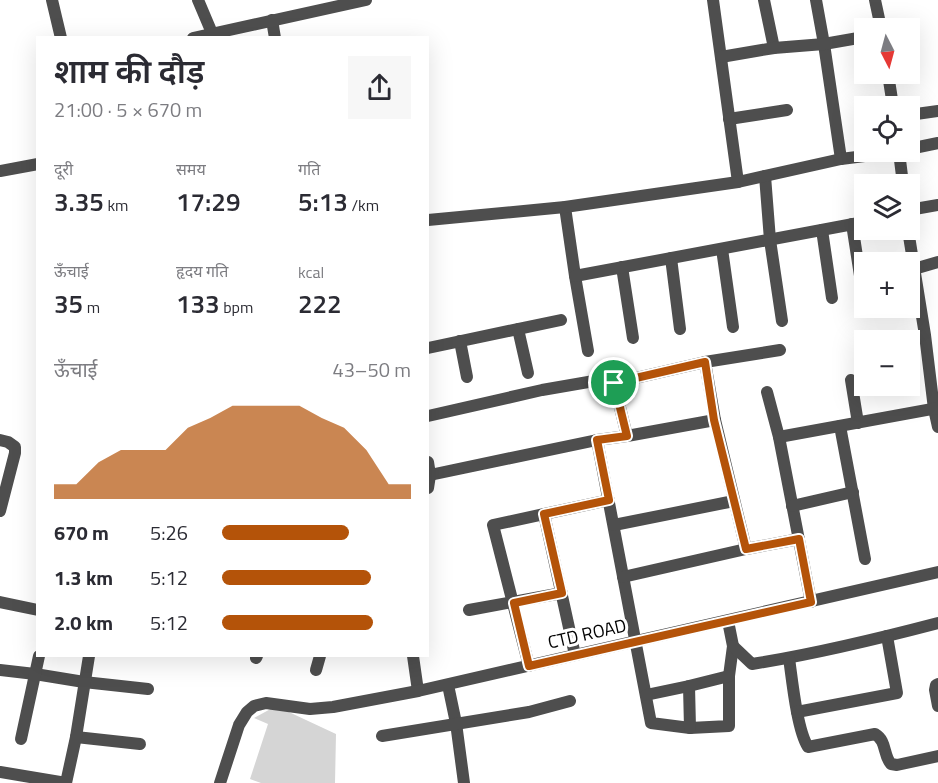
<!DOCTYPE html>
<html lang="hi">
<head>
<meta charset="utf-8">
<style>
	body { margin:0; font-family:"Titillium Web","Noto Sans Devanagari",sans-serif; background:#f7f7f7; color:#2b2b33; height:100vh; display:flex; flex-direction:column; font-size:22px; white-space:nowrap }
	* { box-sizing:border-box; margin:0 }
	p { font-size:20px; color:#7c7c81 }
	.icon { flex:none; width:33px; height:33px; fill:none; stroke:currentColor; stroke-width:2; stroke-linecap:round; stroke-linejoin:round }
	.map { position:relative; flex:1; overflow:hidden }
	.drawer { position:absolute; left:36px; top:36px; width:393px; height:621px; display:flex; flex-direction:column; background:#fff; border-radius:0px; box-shadow:0 6px 24px #0002 }
	.drawer>* { flex:none }
	.needle { width:39px; rotate:174deg }
	.controls { position:absolute; left:854px; top:18px; display:grid; gap:12px }
	.controls a { display:grid; place-items:center; width:66px; height:66px; border-radius:0px; background:#fff; box-shadow:0 6px 24px #0002; font-size:30px }
	.pin { position:absolute; display:grid; place-items:center; width:51px; height:51px; color:#fff; margin:-26px; border:3px solid #fff; border-radius:50%; box-shadow:0 2px 6px #0007 }
	.round { display:grid; place-items:center; flex:none; width:63px; height:63px; border-radius:0px; background:#f7f7f7 }
	.head { display:flex; align-items:center; justify-content:space-between; height:102px; padding:0 18px }
	h1 { font-size:33px; font-weight:600; line-height:45px }
	.metrics { display:grid; grid-template-columns:repeat(3,1fr); gap:9px; height:102px; padding:6px 18px }
	.metrics div { display:grid; align-content:center }
	.metrics b { font-size:26px; font-weight:600 }
	.metrics small { font-size:16px; font-weight:400 }
	.metrics p { font-size:16px }
	.chart { height:168px; padding:12px 18px }
	.chart p { display:flex; justify-content:space-between }
	.chart svg { width:100%; height:108px; margin-top:6px; fill:#b45309; opacity:.7 }
	ul { padding:0 18px; list-style:none; font-size:20px }
	li { display:grid; grid-template-columns:96px 72px 1fr; align-items:center; height:45px }
	li i { height:15px; border-radius:8px; background:#b45309 }
	.map>svg:first-child { display:block }
</style>
</head>
<body>
<div class="map">
<svg width="938" height="783" viewBox="0 0 938 783">
	<rect width="100%" height="100%" fill="#fff"/>
	<path fill="#d5d5d5" d="M 276,706 L 336,734 L 335,783 L 261,783 L 250,779 L 268,724 L 254,718 Z"/>
	<g fill="none" stroke-linecap="round" stroke-linejoin="round">
		<g stroke="#4e4e4e" stroke-width="12">
			<path d="M 52,0 L 61,38"/>
			<path d="M 198,0 L 212,33"/>
			<path d="M 713,0 L 738,182"/>
			<path d="M 764,0 L 774,48"/>
			<path d="M 816,0 L 824,44 L 841,159"/>
			<path d="M 875,0 L 881,28"/>
			<path d="M 272,20 L 275,38"/>
			<path d="M 193,38 L 366,0"/>
			<path d="M 721,57 L 774,48 L 824,44 L 864,37"/>
			<path d="M 888,74 L 893,106"/>
			<path d="M 909,115 L 938,111"/>
			<path d="M 729,119 L 787,110"/>
			<path d="M 909,149 L 938,143"/>
			<path d="M 899,152 L 903,184"/>
			<path d="M 0,171 L 38,164"/>
			<path d="M 765,176 L 770,240 L 782,321"/>
			<path d="M 565,207 L 575,276 L 588,351"/>
			<path d="M 909,210 L 938,205"/>
			<path d="M 428,220 L 565,207 L 738,182 L 841,159 L 896,152"/>
			<path d="M 852,224 L 863,295"/>
			<path d="M 822,230 L 832,298"/>
			<path d="M 908,230 L 925,335 L 934,409 L 938,427"/>
			<path d="M 722,249 L 733,327"/>
			<path d="M 671,258 L 680,329"/>
			<path d="M 622,267 L 633,338"/>
			<path d="M 914,269 L 938,262"/>
			<path d="M 575,276 L 864,222"/>
			<path d="M 518,329 L 528,373"/>
			<path d="M 460,341 L 467,377"/>
			<path d="M 428,348 L 561,320"/>
			<path d="M 705,362 L 715,420 L 746,549"/>
			<path d="M 851,380 L 858,423"/>
			<path d="M 614,383 L 627,436"/>
			<path d="M 767,392 L 779,437 L 811,602"/>
			<path d="M 428,416 L 542,390 L 594,381 L 614,383 L 705,362 L 780,350"/>
			<path d="M 840,426 L 865,559"/>
			<path d="M 779,437 L 938,408"/>
			<path d="M 0,440 L 8,442 L 15,447 L 15,453 L 0,511"/>
			<path d="M 597,440 L 651,723 L 690,728 L 729,726 L 729,676 L 733,646 L 728,621"/>
			<path d="M 428,462 L 430,475 L 428,488"/>
			<path d="M 430,475 L 597,440 L 627,436 L 715,420"/>
			<path d="M 792,506 L 853,492"/>
			<path d="M 544,514 L 575,655"/>
			<path d="M 614,525 L 734,501"/>
			<path d="M 623,577 L 746,549 L 799,539"/>
			<path d="M 0,602 L 38,610"/>
			<path d="M 469,610 L 562,593"/>
			<path d="M 733,646 L 752,664 C 815,654 877,639 938,623"/>
			<path d="M 413,656 L 418,691"/>
			<path d="M 256,658 L 257,656"/>
			<path d="M 789,658 C 792,679 797,730 808,747 L 875,734 C 887,741 883,755 891,764 L 897,765 L 938,756"/>
			<path d="M 529,666 L 493,525 L 609,500"/>
			<path d="M 0,670 L 35,674 L 84,682 L 148,689"/>
			<path d="M 316,670 L 320,656"/>
			<path d="M 938,684 L 936,685 L 935,690 L 938,706"/>
			<path d="M 448,685 L 456,723 L 464,783"/>
			<path d="M 689,686 L 690,728"/>
			<path d="M 646,695 L 689,686 L 729,676"/>
			<path d="M 797,712 L 897,693 L 887,636"/>
			<path d="M 382,736 L 529,712 L 570,701"/>
			<path d="M 76,737 L 140,744"/>
			<path d="M 21,739 L 39,656"/>
			<path d="M 0,772 L 66,783 L 76,737 L 89,656"/>
			<path d="M 220,783 L 239,725 L 247,712 L 254,706 L 266,703 L 310,709 L 333,707 L 418,691 L 938,572"/>
		</g>
	</g>
	<g fill="none" stroke-linecap="round" stroke-linejoin="round">
		<g stroke="#fff" stroke-width="12">
			<path id="route" d="M 705,362 L 714,420 L 746,549 L 799,539 L 811,602 L 529,666 L 514,603 L 562,593 L 544,514 L 609,500 L 597,440 L 627,436 L 614,383 Z"/>
		</g>
		<use href="#route" stroke="#b45309" stroke-width="8"/>
	</g>
	<g text-anchor="middle" stroke-width="6" stroke-linejoin="round" paint-order="stroke">
		<g font-size="18" fill="#000" stroke="#fff">
			<text transform="translate(587 634) rotate(-13)" y="6">CTD ROAD</text>
		</g>
	</g>
</svg>
<div class="controls">
<a><svg class="needle" viewBox="-14 -14 28 28"><path d="M0-13l5 13h-10z" fill="#e53935"/><path d="M0 13l5-13h-10z" fill="#7c7c81"/></svg></a>
<a><svg class="icon" aria-label="locate" viewBox="0 0 24 24"><circle cx="12" cy="12" r="6"/><path d="M12 2v4M12 18v4M2 12h4M18 12h4"/></svg></a>
<a><svg class="icon" aria-label="layers" viewBox="0 0 24 24"><path d="M12 4l9 5-9 5-9-5zM3 14l9 5 9-5"/></svg></a>
<a>+</a>
<a>−</a>
</div>
<div class="pin" style="left:614px;top:383px;background:#1e9e55"><svg class="icon" aria-label="arrive" viewBox="0 0 24 24"><path d="M6 21V4h12l-3 4 3 4H6"/></svg></div>
<section class="drawer">
<div class="head"><div><h1>शाम की दौड़</h1><p>21:00 · 5 × 670 m</p></div><a class="round"><svg class="icon" aria-label="share" viewBox="0 0 24 24"><path d="M12 15V3M7 8l5-5 5 5M5 13v7h14v-7"/></svg></a></div>
<div class="metrics">
<div><p>दूरी</p><b>3.35<small> km</small></b></div>
<div><p>समय</p><b>17:29</b></div>
<div><p>गति</p><b>5:13<small> /km</small></b></div>
</div>
<div class="metrics">
<div><p>ऊँचाई</p><b>35<small> m</small></b></div>
<div><p>हृदय गति</p><b>133<small> bpm</small></b></div>
<div><p>kcal</p><b>222</b></div>
</div>
<div class="chart"><p><span>ऊँचाई</span>43–50 m</p>
<svg viewBox="0 0 160 44" preserveAspectRatio="none"><path d="M0 44V38L10 38L20 29L30 24L40 24L50 24L60 15L70 11L80 6L90 6L100 6L110 6L120 11L130 15L140 24L150 38L160 38V44z"/></svg>
</div>
<ul>
<li><b>670 m</b>5:26<i style="width:67%"></i></li>
<li><b>1.3 km</b>5:12<i style="width:79%"></i></li>
<li><b>2.0 km</b>5:12<i style="width:80%"></i></li>
</ul>
</section>
</div>
</body>
</html>
